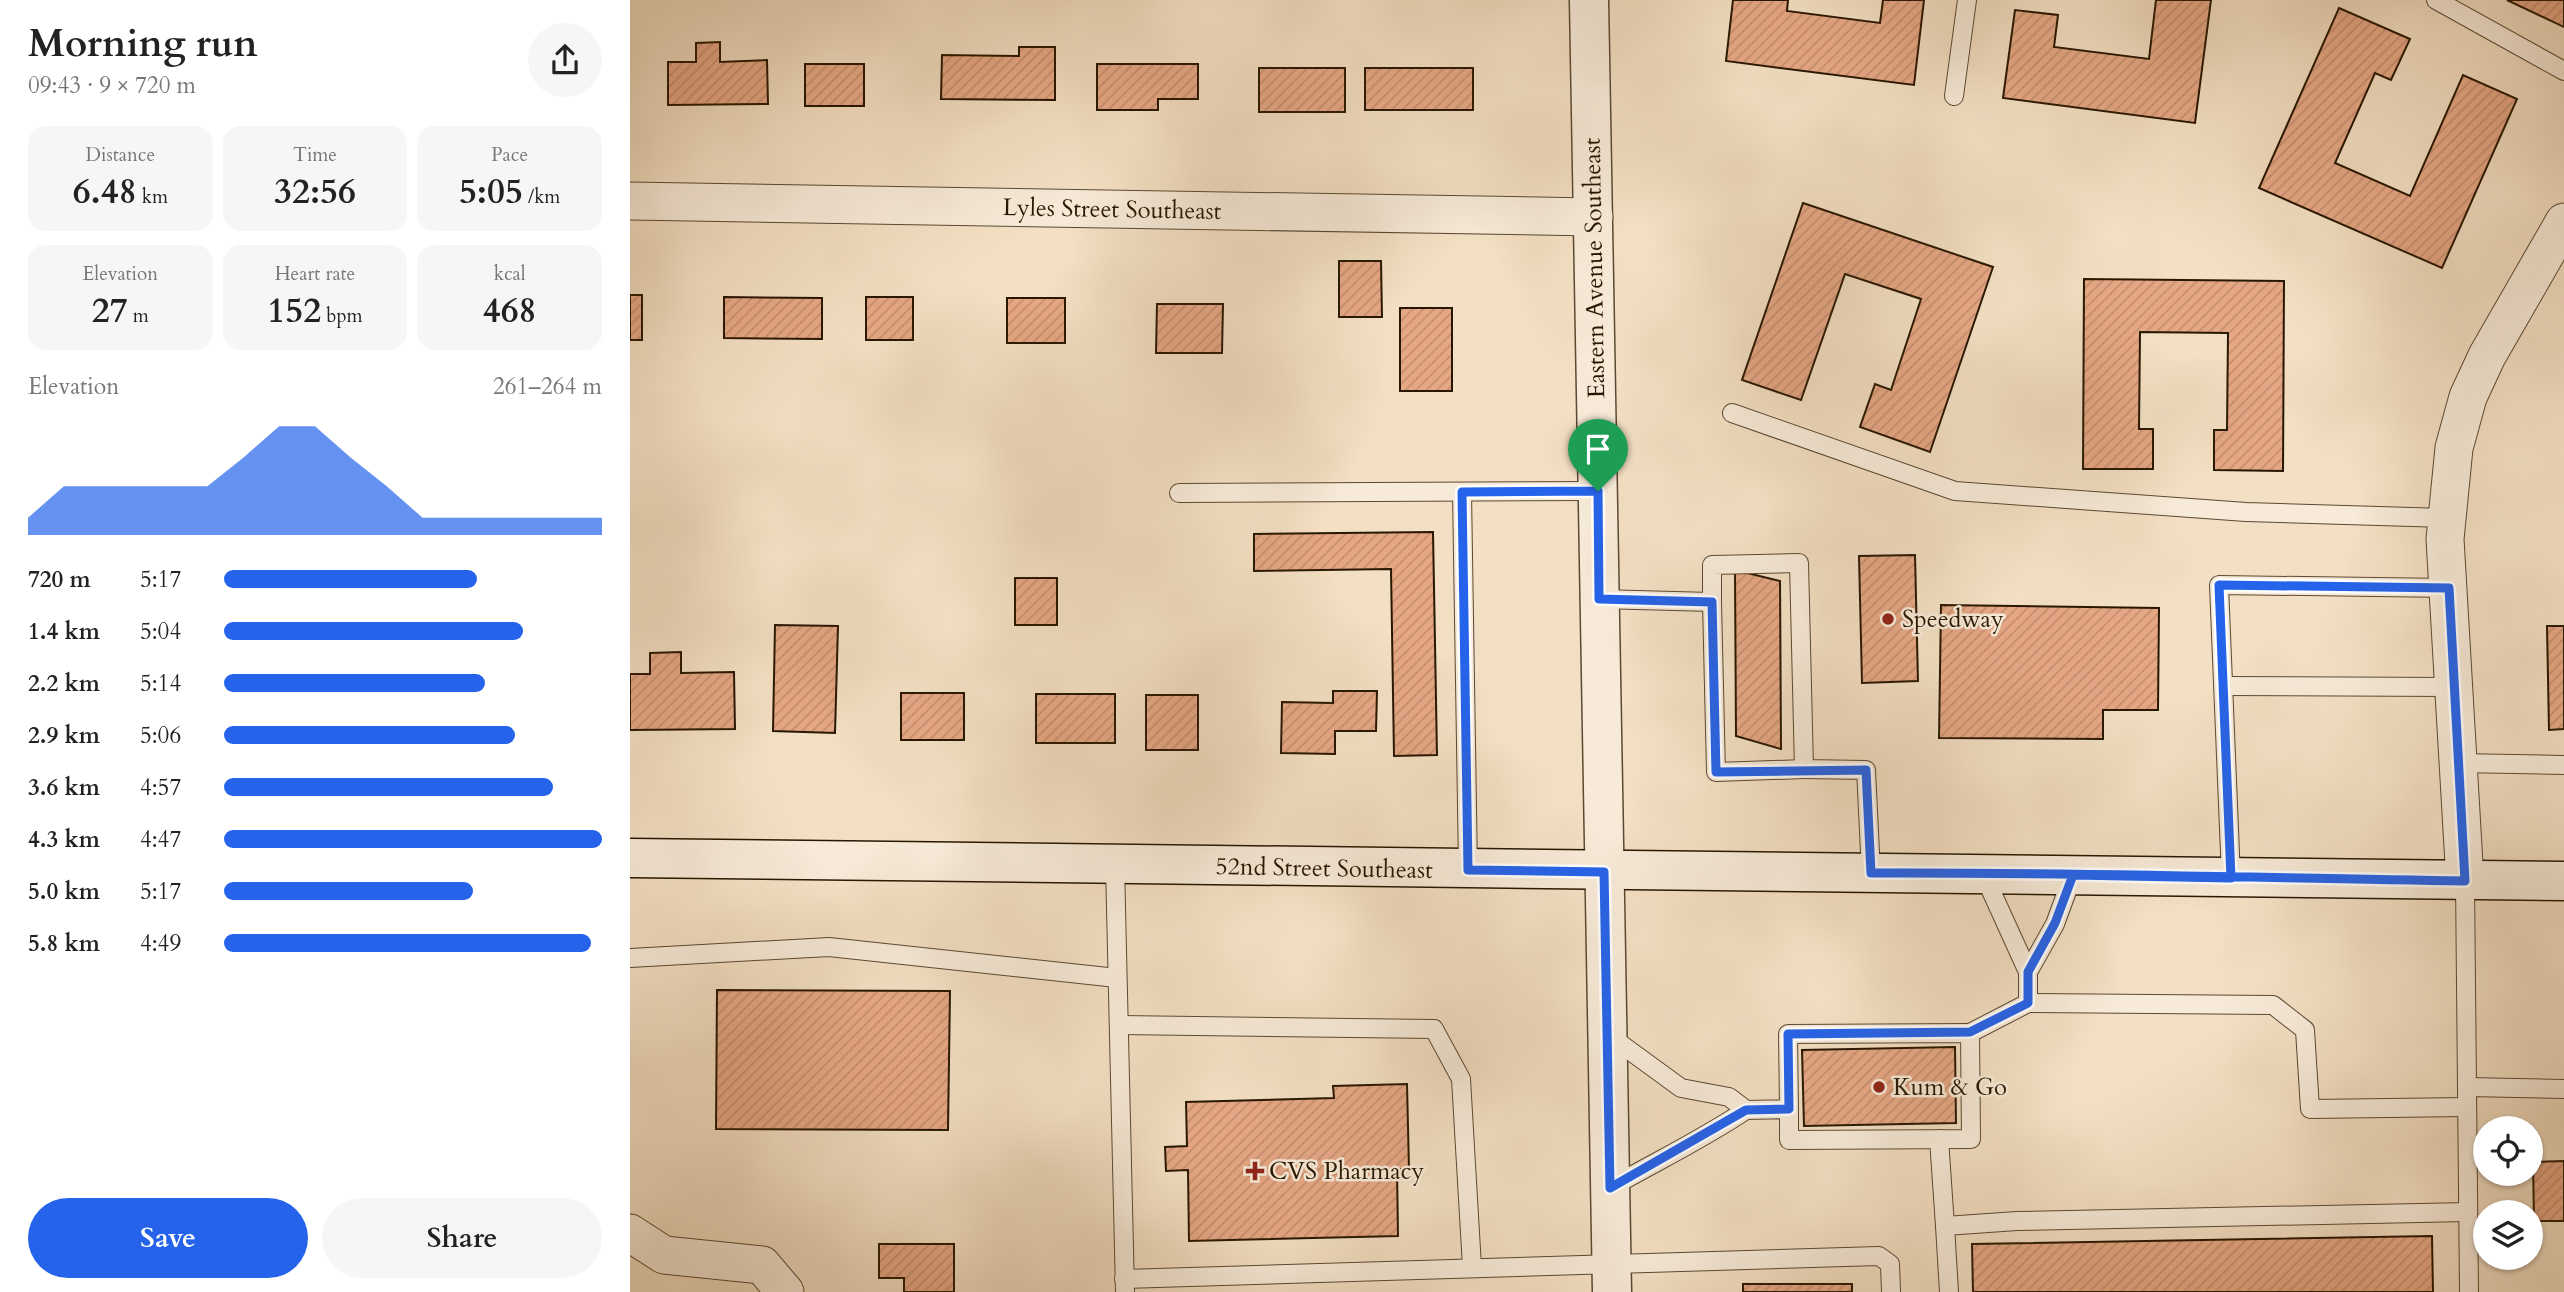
<!DOCTYPE html>
<html lang="en">
<head>
<meta charset="utf-8">
<style>
	body { margin:0; font-family:Cardo,serif; background:#f6f6f6; color:#222; height:100vh; display:flex; flex-direction:column; font-size:26px; white-space:nowrap }
	* { box-sizing:border-box; margin:0 }
	p { font-size:23px; color:#767676 }
	.icon { flex:none; width:38px; height:38px; fill:none; stroke:currentColor; stroke-width:2; stroke-linecap:round; stroke-linejoin:round }
	.map { position:relative; flex:1; overflow:hidden }
	.side { display:flex; flex-direction:column; background:#fff; width:630px }
	.side>* { flex:none }
	.controls { position:absolute; left:1843px; top:1116px; display:grid; gap:14px }
	.controls a { display:grid; place-items:center; width:70px; height:70px; border-radius:50%; background:#fff; box-shadow:0 2px 5px #0004; font-size:35px }
	.pin { position:absolute; display:grid; place-items:center; width:60px; height:60px; color:#fff; margin:-72px -30px; border-radius:50% 50% 50% 0; rotate:-45deg; box-shadow:0 0 7px #0007 }
	.pin .icon { rotate:45deg }
	.round { display:grid; place-items:center; flex:none; width:74px; height:74px; border-radius:37px; background:#f6f6f6 }
	.overview { display:flex; align-items:center; justify-content:space-between; height:119px; padding:0 28px }
	h1 { font-size:38px; font-weight:700; line-height:52px }
	.stats { display:grid; grid-template-columns:repeat(3,1fr); gap:10px; height:119px; padding:7px 28px }
	.stats div { display:grid; align-content:center; border-radius:18px; background:#f6f6f6; text-align:center }
	.stats b { font-size:35px; font-weight:700 }
	.stats small { font-size:19px; font-weight:400 }
	.stats p { font-size:19px }
	.chart { height:196px; padding:14px 28px }
	.chart p { display:flex; justify-content:space-between }
	.chart svg { width:100%; height:126px; margin-top:7px; fill:#2563eb; opacity:.7 }
	.button { display:flex; gap:14px; margin-top:auto; padding:14px 28px }
	.button a { flex:1; height:80px; border-radius:42px; background:#2563eb; color:#fff; font-size:28px; font-weight:700; line-height:80px; text-align:center }
	.button a+a { background:#f6f6f6; color:#222 }
	ul { padding:0 28px; list-style:none; font-size:23px }
	li { display:grid; grid-template-columns:112px 84px 1fr; align-items:center; height:52px }
	li i { height:18px; border-radius:9px; background:#2563eb }
	main { display:flex; flex:1; min-height:0 }
	.map>svg:first-child { display:block }
</style>
</head>
<body>
<main>
<section class="side">
<div class="overview"><div><h1>Morning run</h1><p>09:43 · 9 × 720 m</p></div><a class="round"><svg class="icon" aria-label="share" viewBox="0 0 24 24"><path d="M12 15V3M7 8l5-5 5 5M5 13v7h14v-7"/></svg></a></div>
<div class="stats">
<div><p>Distance</p><b>6.48<small> km</small></b></div>
<div><p>Time</p><b>32:56</b></div>
<div><p>Pace</p><b>5:05<small> /km</small></b></div>
</div>
<div class="stats">
<div><p>Elevation</p><b>27<small> m</small></b></div>
<div><p>Heart rate</p><b>152<small> bpm</small></b></div>
<div><p>kcal</p><b>468</b></div>
</div>
<div class="chart"><p><span>Elevation</span>261–264 m</p>
<svg viewBox="0 0 160 44" preserveAspectRatio="none"><path d="M0 44V38L10 27L20 27L30 27L40 27L50 27L60 17L70 6L80 6L90 17L100 27L110 38L120 38L130 38L140 38L150 38L160 38V44z"/></svg>
</div>
<ul>
<li><b>720 m</b>5:17<i style="width:67%"></i></li>
<li><b>1.4 km</b>5:04<i style="width:79%"></i></li>
<li><b>2.2 km</b>5:14<i style="width:69%"></i></li>
<li><b>2.9 km</b>5:06<i style="width:77%"></i></li>
<li><b>3.6 km</b>4:57<i style="width:87%"></i></li>
<li><b>4.3 km</b>4:47<i style="width:100%"></i></li>
<li><b>5.0 km</b>5:17<i style="width:66%"></i></li>
<li><b>5.8 km</b>4:49<i style="width:97%"></i></li>
</ul>
<div class="button"><a>Save</a><a>Share</a></div>
</section>
<div class="map">
<svg width="1934" height="1292" viewBox="0 0 1934 1292">
	<defs>
		<pattern id="building-hatch" width="6" height="6" patternUnits="userSpaceOnUse" patternTransform="scale(1.75)"><rect width="6" height="6" fill="#e6a785"/><path d="M-1 1l2-2M0 6l6-6M5 7l2-2" fill="none" stroke="#c58f71"/></pattern>
	</defs>
	<rect width="100%" height="100%" fill="#f3dfc3"/>
	<filter id="stains"><feTurbulence type="fractalNoise" baseFrequency=".00286" numOctaves="4"/><feColorMatrix values="0 0 0 0 .2 0 0 0 0 .09 0 0 0 0 .02 0 0 0 .5 -.17"/></filter>
	<radialGradient id="worn" r=".72"><stop offset=".6" stop-color="#630" stop-opacity="0"/><stop offset="1" stop-color="#630" stop-opacity=".3"/></radialGradient>
	<g fill="url(#building-hatch)" stroke="#281700" stroke-width="2">
		<path d="M 1103,0 L 1158,0 L 1157,11 L 1250,23 L 1253,0 L 1294,0 L 1284,85 L 1096,61 Z"/>
		<path d="M 1526,0 L 1581,0 L 1565,123 L 1373,98 L 1385,10 L 1428,15 L 1424,47 L 1519,59 Z"/>
		<path d="M 1877,0 L 1934,0 L 1934,27 Z"/>
		<path d="M 1709,8 L 1780,39 L 1761,80 L 1745,73 L 1705,163 L 1780,196 L 1833,75 L 1887,99 L 1812,268 L 1629,188 Z"/>
		<path d="M 90,42 L 90,62 L 137,60 L 138,104 L 38,105 L 38,62 L 66,62 L 66,43 Z"/>
		<path d="M 389,47 L 425,47 L 425,100 L 311,99 L 312,55 L 389,56 Z"/>
		<rect x="175" y="64" width="59" height="42"/>
		<path d="M 467,64 L 568,64 L 568,99 L 528,99 L 528,110 L 467,110 Z"/>
		<rect x="629" y="68" width="86" height="44"/>
		<rect x="735" y="68" width="108" height="42"/>
		<path d="M 1173,203 L 1363,267 L 1300,452 L 1230,427 L 1245,384 L 1261,390 L 1291,299 L 1215,274 L 1171,400 L 1112,380 Z"/>
		<path d="M 709,261 L 751,261 L 752,317 L 709,317 Z"/>
		<path d="M 1454,279 L 1654,281 L 1653,471 L 1584,470 L 1584,430 L 1597,430 L 1598,333 L 1510,332 L 1509,429 L 1523,429 L 1523,469 L 1453,469 Z"/>
		<rect x="0" y="295" width="12" height="45"/>
		<path d="M 94,297 L 192,298 L 192,339 L 94,338 Z"/>
		<rect x="236" y="297" width="47" height="43"/>
		<rect x="377" y="298" width="58" height="45"/>
		<path d="M 527,304 L 593,304 L 592,353 L 526,353 Z"/>
		<rect x="770" y="308" width="52" height="83"/>
		<path d="M 803,532 L 807,755 L 764,756 L 761,569 L 624,571 L 624,534 Z"/>
		<path d="M 1285,555 L 1288,681 L 1232,683 L 1229,556 Z"/>
		<path d="M 1105,570 L 1150,581 L 1151,749 L 1106,736 Z"/>
		<rect x="385" y="578" width="42" height="47"/>
		<path d="M 1311,605 L 1529,608 L 1528,710 L 1473,710 L 1473,739 L 1309,738 Z"/>
		<path d="M 145,625 L 208,626 L 205,733 L 143,731 Z"/>
		<path d="M 1917,626 L 1934,626 L 1934,729 L 1919,730 Z"/>
		<path d="M 51,652 L 51,673 L 104,672 L 105,729 L 0,730 L 0,674 L 20,674 L 20,653 Z"/>
		<path d="M 703,691 L 747,691 L 746,731 L 705,731 L 705,754 L 651,753 L 652,702 L 703,703 Z"/>
		<rect x="271" y="693" width="63" height="47"/>
		<rect x="406" y="694" width="79" height="49"/>
		<rect x="516" y="695" width="52" height="55"/>
		<path d="M 87,990 L 320,991 L 318,1130 L 86,1129 Z"/>
		<path d="M 1325,1047 L 1326,1123 L 1174,1126 L 1172,1050 Z"/>
		<path d="M 777,1084 L 779,1169 L 767,1169 L 768,1236 L 559,1241 L 558,1170 L 536,1171 L 535,1147 L 557,1146 L 556,1102 L 704,1098 L 703,1086 Z"/>
		<path d="M 1934,1161 L 1934,1221 L 1904,1221 L 1903,1162 Z"/>
		<path d="M 1802,1236 L 1803,1292 L 1343,1292 L 1342,1244 Z"/>
		<path d="M 249,1244 L 324,1244 L 324,1292 L 274,1292 L 274,1278 L 249,1278 Z"/>
		<rect x="1113" y="1284" width="109" height="8"/>
	</g>
	<g fill="none" stroke-linecap="round" stroke-linejoin="round">
		<g stroke="#5b4931" stroke-width="20">
			<g id="service">
				<path d="M 1806,0 L 1934,71"/>
				<path d="M 1324,96 L 1337,0"/>
				<path d="M 1102,413 L 1325,491 L 1616,512 L 1816,518"/>
				<path d="M 832,492 L 838,870"/>
				<path d="M 549,493 L 968,491"/>
				<path d="M 969,599 L 1082,602 L 1082,565 L 1169,563 L 1174,769 L 1236,770 L 1241,873"/>
				<path d="M 1082,602 L 1086,772 L 1174,769"/>
				<path d="M 1594,686 L 1824,687"/>
				<path d="M 1828,763 L 1934,765"/>
				<path d="M 485,865 L 495,1292"/>
				<path d="M 1601,878 L 1589,585 L 1819,588"/>
				<path d="M 1835,881 L 1839,1292"/>
				<path d="M 0,958 L 199,947 L 487,978"/>
				<path d="M 1398,972 L 1425,924 L 1443,875"/>
				<path d="M 1398,1003 L 1643,1005 L 1675,1030 L 1680,1109 L 1837,1107"/>
				<path d="M 489,1025 L 804,1029 L 831,1079 L 842,1267"/>
				<path d="M 1340,1033 L 1398,1003 L 1398,972 L 1353,873"/>
				<path d="M 977,1034 L 1051,1088 L 1099,1097 L 1116,1110 C 1073,1139 1025,1162 980,1188"/>
				<path d="M 1837,1087 L 1934,1089"/>
				<path d="M 1116,1110 L 1159,1109 L 1158,1034 L 1340,1033 L 1341,1139 L 1159,1140 L 1159,1109"/>
				<path d="M 1309,1139 L 1315,1226"/>
				<path d="M 494,1279 L 1249,1256 L 1260,1264 L 1261,1292"/>
				<path d="M 1319,1292 L 1315,1226 L 1387,1221 L 1838,1212"/>
			</g>
		</g>
		<g stroke="#5b4931" stroke-width="39">
			<g id="minor">
				<path d="M 0,201 L 964,217"/>
				<path d="M 1835,881 L 1815,539 L 1824,448 L 1838,397 L 1857,356 L 1934,222"/>
				<path d="M 0,1233 L 34,1255 L 132,1265 L 155,1292"/>
			</g>
		</g>
		<g stroke="#5b4931" stroke-width="41">
			<path id="tertiary" d="M 959,0 L 982,1292"/>
		</g>
		<g stroke="#281700" stroke-width="41">
			<path id="secondary" d="M 0,858 L 1934,881"/>
		</g>
		<use href="#service" stroke="#f7ead8" stroke-width="18"/>
		<use href="#minor" stroke="#f7ead8" stroke-width="37"/>
		<use href="#tertiary" stroke="#f7ead8" stroke-width="38"/>
		<use href="#secondary" stroke="#f7ead8" stroke-width="38"/>
	</g>
	<g fill="none" stroke-linecap="round" stroke-linejoin="round">
		<g stroke="#fff" stroke-width="14">
			<path id="route" d="M 968,491 L 832,492 L 838,870 L 974,872 L 980,1188 L 1116,1110 L 1159,1109 L 1158,1034 L 1340,1032 L 1398,1003 L 1398,972 L 1425,923 L 1443,875 L 1601,878 L 1589,585 L 1819,588 L 1835,881 C 1637,878 1439,872 1241,873 L 1236,770 L 1086,772 L 1082,602 L 969,599 L 968,491"/>
		</g>
		<use href="#route" stroke="#2563eb" stroke-width="9"/>
	</g>
	<g fill="#8f2418" stroke="#f7ead8" stroke-width="2.5">
		<circle cx="1258" cy="619" r="7"/>
		<circle cx="1249" cy="1087" r="7"/>
		<path d="M621.5 1160.5h7v7h7v7h-7v7h-7v-7h-7v-7h7z"/>
	</g>
	<g text-anchor="middle" stroke-width="5" stroke-linejoin="round" paint-order="stroke">
		<g font-size="24" fill="#281700" stroke="#f7ead8">
			<text transform="translate(482 209) rotate(1)" y="8">Lyles Street Southeast</text>
			<text transform="translate(964 268) rotate(-91)" y="8">Eastern Avenue Southeast</text>
			<text transform="translate(694 868) rotate(1)" y="8">52nd Street Southeast</text>
		</g>
		<g font-size="24" fill="#281700" stroke="#f7ead8" text-anchor="start">
			<text x="1272" y="627">Speedway</text>
			<text x="1263" y="1095">Kum &amp; Go</text>
			<text x="639" y="1179">CVS Pharmacy</text>
		</g>
	</g>
	<rect width="100%" height="100%" filter="url(#stains)"/>
	<rect width="100%" height="100%" fill="url(#worn)"/>
</svg>
<div class="controls">
<a><svg class="icon" aria-label="locate" viewBox="0 0 24 24"><circle cx="12" cy="12" r="6"/><path d="M12 2v4M12 18v4M2 12h4M18 12h4"/></svg></a>
<a><svg class="icon" aria-label="layers" viewBox="0 0 24 24"><path d="M12 4l9 5-9 5-9-5zM3 14l9 5 9-5"/></svg></a>
</div>
<div class="pin" style="left:968px;top:491px;background:#1e9e55"><svg class="icon" aria-label="arrive" viewBox="0 0 24 24"><path d="M6 21V4h12l-3 4 3 4H6"/></svg></div>
</div>
</main>
</body>
</html>
